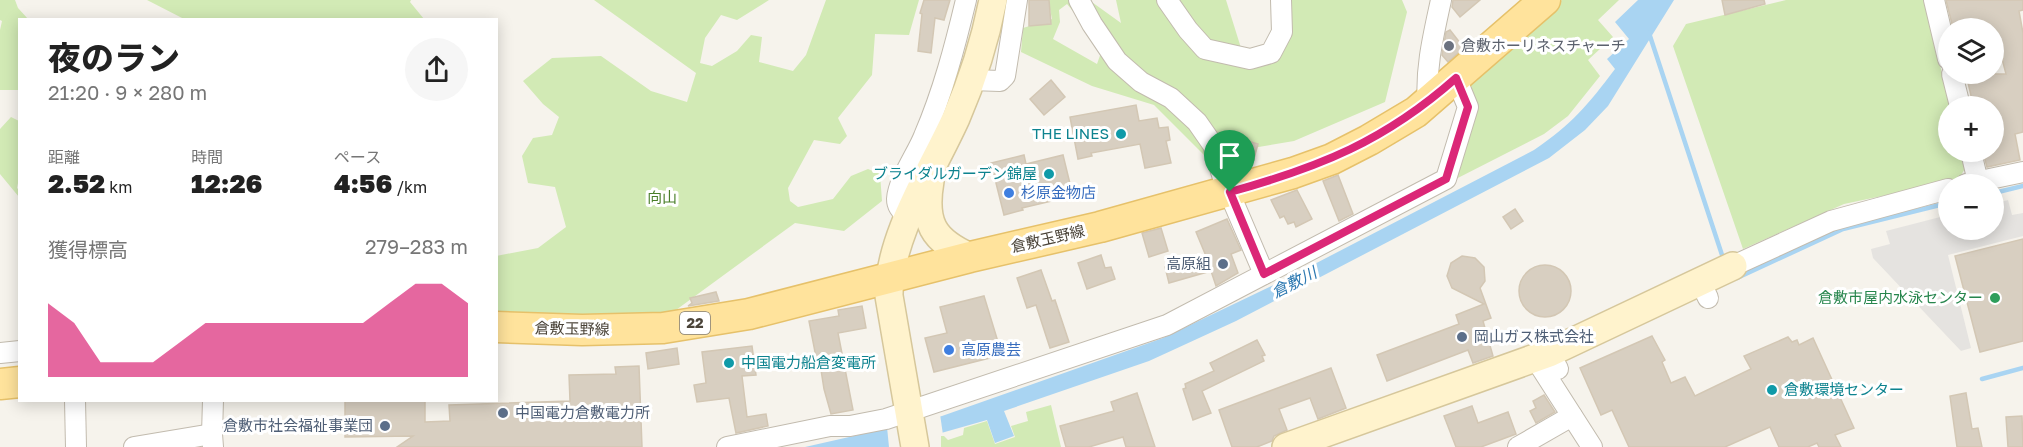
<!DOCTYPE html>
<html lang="ja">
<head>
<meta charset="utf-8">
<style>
	body { margin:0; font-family:"Golos Text","Noto Sans JP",sans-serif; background:#f6f6f6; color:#222; height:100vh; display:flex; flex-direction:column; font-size:22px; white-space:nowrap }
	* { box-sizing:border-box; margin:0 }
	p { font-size:20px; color:#767676 }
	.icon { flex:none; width:33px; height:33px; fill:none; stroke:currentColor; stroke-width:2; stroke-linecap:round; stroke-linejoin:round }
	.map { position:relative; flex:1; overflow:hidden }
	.panel { position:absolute; left:18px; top:18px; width:480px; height:384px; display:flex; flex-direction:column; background:#fff; border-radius:0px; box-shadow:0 3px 15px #0003 }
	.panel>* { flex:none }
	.fabs { position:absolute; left:1938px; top:18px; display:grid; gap:12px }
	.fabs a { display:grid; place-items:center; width:66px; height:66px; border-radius:50%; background:#fff; box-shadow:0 3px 15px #0003; font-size:30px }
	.pin { position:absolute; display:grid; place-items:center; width:51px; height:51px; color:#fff; margin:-62px -26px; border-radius:50% 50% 50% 0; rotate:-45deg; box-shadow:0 0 6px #0007 }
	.pin .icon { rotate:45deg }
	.round { display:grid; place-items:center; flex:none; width:63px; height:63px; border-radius:32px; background:#f6f6f6 }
	.head { display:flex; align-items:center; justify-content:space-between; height:102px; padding:0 30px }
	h1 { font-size:33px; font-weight:800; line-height:45px }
	.stats { display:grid; grid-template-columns:repeat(3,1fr); gap:9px; height:102px; padding:6px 30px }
	.stats div { display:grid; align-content:center }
	.stats b { font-size:26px; font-weight:800 }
	.stats small { font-size:16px; font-weight:400 }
	.stats p { font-size:16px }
	.chart { height:168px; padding:12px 30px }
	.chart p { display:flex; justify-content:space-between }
	.chart svg { width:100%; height:108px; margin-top:6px; fill:#db2777; opacity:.7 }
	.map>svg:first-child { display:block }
</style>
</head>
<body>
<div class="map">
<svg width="2023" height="447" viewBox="0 0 2023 447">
	<rect width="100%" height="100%" fill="#f6f3ec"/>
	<g fill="#d2eab5" fill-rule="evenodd">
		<path d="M 0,0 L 15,0 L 18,8 L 28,19 L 20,20 L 19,93 L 19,90 L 0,90 L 0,30 L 2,21 L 0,20 Z"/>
		<path d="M 147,0 L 411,0 L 410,2 L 424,19 L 184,19 Z"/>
		<path d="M 594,0 L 769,0 L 737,20 L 721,15 L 705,38 L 700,63 L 712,66 L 737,51 L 751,35 L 762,37 L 759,62 L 793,71 L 806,55 L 826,0 L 919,0 L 909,35 L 875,34 L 872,75 L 838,118 L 847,136 L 840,144 L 814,140 L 788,188 L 790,201 L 798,207 L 833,199 L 851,176 L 868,169 L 880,174 L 882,201 L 844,231 L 795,223 L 650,329 L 497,320 L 496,256 L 538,248 L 566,227 L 555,187 L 528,183 L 522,156 L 533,138 L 552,135 L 559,117 L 543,104 L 523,81 L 552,58 L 601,56 L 651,91 L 687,102 L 696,73 Z"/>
		<path d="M 1048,0 L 1089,0 L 1121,23 L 1116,0 L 1226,0 L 1241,48 L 1254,49 L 1269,42 L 1285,0 L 1402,0 L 1407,12 L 1385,102 L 1294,141 L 1205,156 L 1154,105 L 1092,86 L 1021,52 L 1023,28 L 1052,19 ZM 1067,4 L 1103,47 L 1097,64 L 1053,39 L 1060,22 L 1059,10 Z"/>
		<path d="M 1562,0 L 1619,0 L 1598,20 L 1613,37 L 1588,60 L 1600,76 L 1568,116 L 1544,134 L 1448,183 L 1474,102 L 1470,80 Z"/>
		<path d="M 1786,0 L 1924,0 L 1950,106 L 1948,106 L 1948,152 L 1962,152 L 1966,167 L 1958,180 L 1844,204 L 1743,249 L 1673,46 L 1686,24 Z"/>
		<path d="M 11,117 L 19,121 L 20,173 L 17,188 L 19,190 L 19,197 L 0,174 L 0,129 Z"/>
		<path d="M 1051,405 L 1061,447 L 941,447 L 941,436 L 944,436 L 948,440 L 963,435 L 964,428 L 987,421 L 995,444 L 1015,437 L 1011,426 L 1028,421 L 1026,412 Z"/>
	</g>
	<path fill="#e5e3e0" d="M 2008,200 L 2012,215 L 2023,213 L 2023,236 L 1948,255 L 1971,348 L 1961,351 L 1873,258 L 1871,249 L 1890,244 L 1886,231 L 1948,215 L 1948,230 L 1994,230 L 1994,204 Z"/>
	<path fill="#a9d4f2" d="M 1638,0 L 1674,0 L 1608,106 L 1585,130 L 1549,158 L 1236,321 L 1173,350 L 1149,361 L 1004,411 L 1014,436 L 995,443 L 987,420 L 892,447 L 805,447 L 942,416 L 1163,338 L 1278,283 L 1534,150 C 1572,124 1588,105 1615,69 L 1607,59 L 1629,39 L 1615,22 Z"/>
	<path fill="#f6f3ec" d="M 940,414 L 943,435 L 899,447 L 889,447 L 887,427 Z"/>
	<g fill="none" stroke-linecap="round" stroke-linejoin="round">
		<g stroke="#a9d4f2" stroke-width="4.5">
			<path d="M 1649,33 L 1724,261"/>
			<path d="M 1994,193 L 2023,186"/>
			<path d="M 1737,278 L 1843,229 L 1948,203"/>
			<path d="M 1982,379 L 2023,368"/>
		</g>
	</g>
	<g fill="#d8cfc1" stroke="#d3c7b4" stroke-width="1.5">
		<path d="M 924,0 L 950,0 L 944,20 L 935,18 L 931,53 L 918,51 L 922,14 L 920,13 Z"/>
		<path d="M 1029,0 L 1049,0 L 1051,24 L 1029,26 Z"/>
		<path d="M 1453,0 L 1480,0 L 1460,17 L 1452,7 Z"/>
		<path d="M 1722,0 L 1764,0 L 1765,4 L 1725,15 Z"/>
		<path d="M 1946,0 L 2023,0 L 2023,10 L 2019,11 L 2023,33 L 2023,132 L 2015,134 L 2020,160 L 1987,167 L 1983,152 L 1994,152 L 1994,106 L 1981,106 L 1979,99 L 1972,100 L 1966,74 L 2006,74 L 1999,47 L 1994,48 L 1994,28 L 1953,28 Z"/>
		<path d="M 1450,30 L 1464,48 L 1448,62 L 1442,55 L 1446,32 Z"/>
		<path d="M 1051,80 L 1065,97 L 1044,115 L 1030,99 Z"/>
		<path d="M 1136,105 L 1139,121 L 1157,118 L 1159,128 L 1168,127 L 1170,140 L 1166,141 L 1171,163 L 1145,168 L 1140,144 L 1091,153 L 1092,156 L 1078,159 L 1070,117 Z"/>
		<path d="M 1231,136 L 1258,144 L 1253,162 L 1228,155 L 1227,149 Z"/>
		<path d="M 1024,155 L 1026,164 L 1063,155 L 1073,196 L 1022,208 L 1023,210 L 1004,215 L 991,163 Z"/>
		<path d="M 1338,175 L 1353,214 L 1339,221 L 1323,181 Z"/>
		<path d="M 1297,190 L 1312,219 L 1296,227 L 1294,222 L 1288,224 L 1284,216 L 1280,218 L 1271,200 Z"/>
		<path d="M 1515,209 L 1523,221 L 1511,229 L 1503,217 Z"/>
		<path d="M 1227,219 L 1241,250 L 1231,254 L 1238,273 L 1216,286 L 1211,271 L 1169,283 L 1165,267 L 1206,256 L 1196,232 Z"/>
		<path d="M 1161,228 L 1168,251 L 1149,257 L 1142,233 Z"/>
		<path d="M 2023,239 L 2023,341 L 1980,352 L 1955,256 Z"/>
		<path d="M 1101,255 L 1105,268 L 1111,267 L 1115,279 L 1087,289 L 1078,263 Z"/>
		<path d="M 1462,256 L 1475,258 L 1484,267 L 1485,281 L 1480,288 L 1491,318 L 1483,321 L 1493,356 L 1473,363 L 1468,350 L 1387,381 L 1377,355 L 1459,324 L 1456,315 L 1484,304 L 1452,288 L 1447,276 L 1451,263 Z"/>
		<circle cx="1545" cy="291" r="26"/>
		<path d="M 1041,270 L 1052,301 L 1055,300 L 1069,342 L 1050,348 L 1036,305 L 1027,308 L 1017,278 Z"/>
		<path d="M 716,292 L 719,301 L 688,306 L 692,303 L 690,298 Z"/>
		<path d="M 984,296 L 1002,355 L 934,372 L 925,338 L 947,333 L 940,307 Z"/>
		<path d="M 862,306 L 866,328 L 838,333 L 853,410 L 831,414 L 824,389 L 819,357 L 816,357 L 809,321 L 839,316 L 838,310 Z"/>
		<path d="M 1652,336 L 1665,360 L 1662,362 L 1671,383 L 1685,377 L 1695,396 L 1751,369 L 1744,356 L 1788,337 L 1792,342 L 1797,340 L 1799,345 L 1813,338 L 1854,428 L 1835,435 L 1841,447 L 1819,447 L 1817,443 L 1808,447 L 1779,447 L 1770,427 L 1725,447 L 1629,447 L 1612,410 L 1601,415 L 1580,368 Z"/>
		<path d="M 1257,340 L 1265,355 L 1262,356 L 1264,361 L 1202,391 L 1211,413 L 1193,420 L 1183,389 L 1186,388 L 1185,384 L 1214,371 L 1210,363 Z"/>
		<path d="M 752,346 L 756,375 L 742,376 L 747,417 L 766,414 L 768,426 L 736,433 L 729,398 L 697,402 L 694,385 L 706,383 L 702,352 Z"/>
		<path d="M 677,348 L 679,364 L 648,369 L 646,353 Z"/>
		<path d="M 639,366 L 642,447 L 397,447 L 413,436 L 345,437 L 345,400 L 425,400 L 425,422 L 450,421 L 449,405 L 570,401 L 569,375 L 616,374 L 615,367 Z"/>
		<path d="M 1331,368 L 1346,408 L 1318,419 L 1310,398 L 1279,409 L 1287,430 L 1274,436 L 1272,441 L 1257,447 L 1232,447 L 1219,410 Z"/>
		<path d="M 1137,393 L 1155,447 L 1126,447 L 1123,437 L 1089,447 L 1066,447 L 1060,426 L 1114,411 L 1111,402 Z"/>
		<path d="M 1966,393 L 1972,429 L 1978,428 L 1982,447 L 1957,447 L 1950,396 Z"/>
		<path d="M 1544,395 L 1555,412 L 1536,423 L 1530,411 L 1536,408 L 1533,401 Z"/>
		<path d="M 1472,406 L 1478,423 L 1508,412 L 1516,434 L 1481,447 L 1456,447 L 1444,416 Z"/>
		<path d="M 2022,416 L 2023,447 L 2008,447 L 2006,417 Z"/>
	</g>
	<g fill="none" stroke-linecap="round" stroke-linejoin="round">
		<g stroke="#c2bbae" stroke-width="22">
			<g id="street">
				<path d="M 1079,0 L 1092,24 L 1117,61 L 1141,82 L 1171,98 L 1197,122 L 1213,145 L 1223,178 L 1264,274"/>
				<path d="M 1167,0 L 1188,30 L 1205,49 L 1250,59 L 1271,53 L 1282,32 L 1281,0"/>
				<path d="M 1934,0 L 1948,59"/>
				<path d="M 1952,74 L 1960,106"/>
				<path d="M 971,80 L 1000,81 L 1005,76 L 1017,0"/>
				<path d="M 1428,103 C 1425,68 1434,33 1441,0"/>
				<path d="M 1971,152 L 1978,182"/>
				<path d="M 1966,184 L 2023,172"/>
				<path d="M 908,218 C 903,212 897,208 897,199 C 898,180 917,154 924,136 C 943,92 955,46 966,0"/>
				<path d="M 1733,266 L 1831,221 L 1948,189"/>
				<path d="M 1700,281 L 1708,298"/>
				<path d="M 0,353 L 20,351"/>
				<path d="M 1549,353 L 1558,369"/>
				<path d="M 1535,358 L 1592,447"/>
				<path d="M 75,400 L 76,447"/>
				<path d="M 213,400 L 212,434 L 213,447"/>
				<path d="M 134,447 L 212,434"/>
				<path d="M 727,447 L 830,426 L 850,426 L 886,419 L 1167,325 L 1446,179 L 1468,107 L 1456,78"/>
				<path d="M 1518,447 L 1572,416"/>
			</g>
		</g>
		<g stroke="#d6c79b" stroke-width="30">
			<g id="secondary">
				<path d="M 930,181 C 923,222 932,240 970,257"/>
				<path d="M 915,447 L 889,296 C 888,238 932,171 956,118 C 973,79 985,41 993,0"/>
				<path d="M 1286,447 L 1549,353 L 1733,266"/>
			</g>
		</g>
		<g stroke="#e6c16a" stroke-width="33">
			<g id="primary">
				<path d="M 496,327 L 582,330 L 663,328 L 749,314 L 970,257 L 1100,227 L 1293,173 L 1332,159 L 1369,140 L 1416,112 L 1545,0"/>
				<path d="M 0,384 L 20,382"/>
			</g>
		</g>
		<use href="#street" stroke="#fff" stroke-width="20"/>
		<use href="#secondary" stroke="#fff3cd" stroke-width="27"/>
		<use href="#primary" stroke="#ffe39c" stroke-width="30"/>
	</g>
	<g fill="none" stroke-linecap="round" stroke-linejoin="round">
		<g stroke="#fff" stroke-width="12">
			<path id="route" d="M 1456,78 L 1468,107 L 1446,179 L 1264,274 L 1230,192 C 1320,167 1385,141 1456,78 Z"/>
		</g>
		<use href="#route" stroke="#db2777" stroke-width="8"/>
	</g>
	<circle fill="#6b7280" stroke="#fff" stroke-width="2" cx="1449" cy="46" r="6"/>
	<g fill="#0f9aa8" stroke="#fff" stroke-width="2">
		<circle cx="1121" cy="134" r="6"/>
		<circle cx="1049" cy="174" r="6"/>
		<circle cx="729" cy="363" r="6"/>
		<circle cx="1772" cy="390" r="6"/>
	</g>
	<g fill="#3f7fe0" stroke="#fff" stroke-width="2">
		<circle cx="1009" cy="193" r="6"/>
		<circle cx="949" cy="350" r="6"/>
	</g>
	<g fill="#5c6f8a" stroke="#fff" stroke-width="2">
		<circle cx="1223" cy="264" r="6"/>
		<circle cx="1462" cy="337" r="6"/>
		<circle cx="503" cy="413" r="6"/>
		<circle cx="385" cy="426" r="6"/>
	</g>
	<circle fill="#2e9e5b" stroke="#fff" stroke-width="2" cx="1995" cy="298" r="6"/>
	<g text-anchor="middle" stroke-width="6" stroke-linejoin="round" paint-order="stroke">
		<rect fill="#fff" stroke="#817c74" stroke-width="1.5" x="680" y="312" width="30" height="22" rx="4.5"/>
		<g font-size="14" font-weight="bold" fill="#4b4439">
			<text x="695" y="328">22</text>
		</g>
		<g font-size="15" fill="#5b616d" stroke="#fff" text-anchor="start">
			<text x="1461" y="51">倉敷ホーリネスチャーチ</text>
		</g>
		<g font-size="15" fill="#0d838f" stroke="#fff" text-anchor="end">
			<text x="1109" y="139">THE LINES</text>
			<text x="1037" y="179">ブライダルガーデン錦屋</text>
			<text x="741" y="368" text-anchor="start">中国電力船倉変電所</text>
			<text x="1784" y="395" text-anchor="start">倉敷環境センター</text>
		</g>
		<g font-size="15" fill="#366cbe" stroke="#fff" text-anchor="start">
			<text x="1021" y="198">杉原金物店</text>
			<text x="961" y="355">高原農芸</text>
		</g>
		<g font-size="15" fill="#4a7f2a" stroke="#fff">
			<text x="662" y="203">向山</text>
		</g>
		<g font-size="15" fill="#4b4439" stroke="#fff">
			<text transform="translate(1048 239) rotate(-13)" y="5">倉敷玉野線</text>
			<text transform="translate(572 329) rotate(1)" y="5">倉敷玉野線</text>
		</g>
		<g font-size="15" fill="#4e5e75" stroke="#fff" text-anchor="end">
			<text x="1211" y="269">高原組</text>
			<text x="1474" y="342" text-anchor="start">岡山ガス株式会社</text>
			<text x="515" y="418" text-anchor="start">中国電力倉敷電力所</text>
			<text x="373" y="431">倉敷市社会福祉事業団</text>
		</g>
		<g font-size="15" fill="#27864d" stroke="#fff" text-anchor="end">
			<text x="1983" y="303">倉敷市屋内水泳センター</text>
		</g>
		<g font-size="16" font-style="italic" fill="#2e7ab2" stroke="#fff">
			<text transform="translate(1294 282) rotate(-27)" y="6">倉敷川</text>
		</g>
	</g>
</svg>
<div class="fabs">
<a><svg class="icon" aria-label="layers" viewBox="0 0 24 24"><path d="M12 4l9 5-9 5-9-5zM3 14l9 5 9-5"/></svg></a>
<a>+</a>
<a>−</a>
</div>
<div class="pin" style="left:1230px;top:192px;background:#1e9e55"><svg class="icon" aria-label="arrive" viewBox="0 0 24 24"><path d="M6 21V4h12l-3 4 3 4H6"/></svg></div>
<section class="panel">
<div class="head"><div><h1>夜のラン</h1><p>21:20 · 9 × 280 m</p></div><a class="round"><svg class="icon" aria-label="share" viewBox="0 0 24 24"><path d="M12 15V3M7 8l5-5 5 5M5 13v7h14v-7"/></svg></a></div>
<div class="stats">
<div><p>距離</p><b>2.52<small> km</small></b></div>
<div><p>時間</p><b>12:26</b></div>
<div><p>ペース</p><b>4:56<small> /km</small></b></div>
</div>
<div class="chart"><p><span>獲得標高</span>279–283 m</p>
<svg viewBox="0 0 160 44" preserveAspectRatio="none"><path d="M0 44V14L10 22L20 38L30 38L40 38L50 30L60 22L70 22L80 22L90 22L100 22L110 22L120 22L130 14L140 6L150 6L160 14V44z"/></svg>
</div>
</section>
</div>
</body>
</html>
